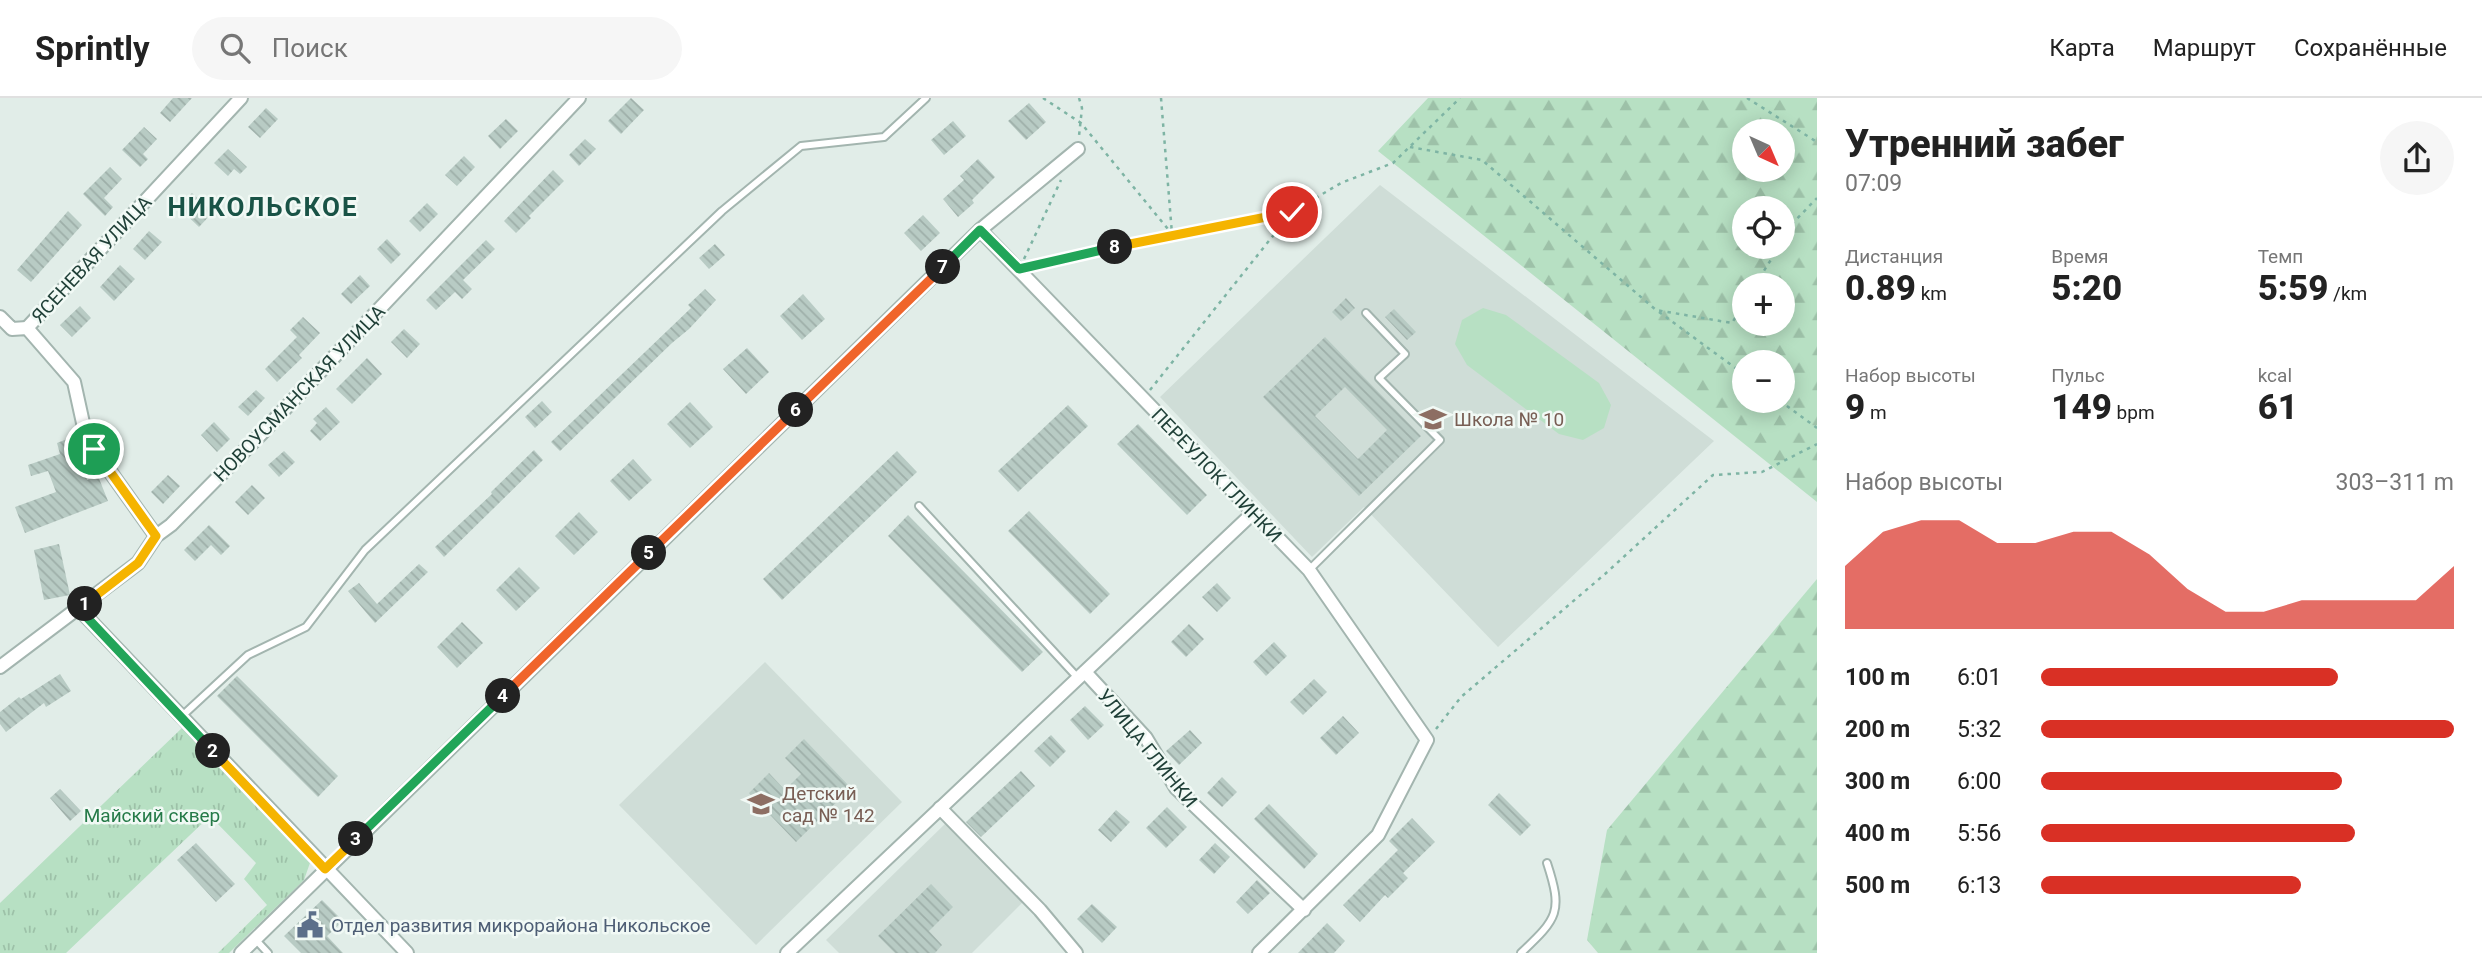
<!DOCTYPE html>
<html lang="ru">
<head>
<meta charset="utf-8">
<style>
	body { margin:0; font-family:Roboto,sans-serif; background:#f6f6f6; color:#222; height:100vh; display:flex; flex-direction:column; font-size:26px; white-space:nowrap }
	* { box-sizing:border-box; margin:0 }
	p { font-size:23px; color:#767676 }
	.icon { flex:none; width:38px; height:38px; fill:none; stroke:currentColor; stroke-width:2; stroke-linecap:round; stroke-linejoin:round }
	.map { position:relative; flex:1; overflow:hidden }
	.sheet { display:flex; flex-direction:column; background:#fff; width:665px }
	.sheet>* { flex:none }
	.needle { width:46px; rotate:136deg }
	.tools { position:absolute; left:1732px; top:21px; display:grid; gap:14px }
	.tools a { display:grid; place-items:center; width:63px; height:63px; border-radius:50%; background:#fff; box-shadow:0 4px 18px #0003; font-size:35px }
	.pin { position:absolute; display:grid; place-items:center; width:60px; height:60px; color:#fff; margin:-30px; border:4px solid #fff; border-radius:50%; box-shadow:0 2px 7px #0007 }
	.km { position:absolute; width:35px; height:35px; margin:-18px; border-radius:50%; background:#222; color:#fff; font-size:19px; line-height:35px; text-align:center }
	.round { display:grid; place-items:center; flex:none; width:74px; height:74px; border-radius:37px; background:#f6f6f6 }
	.summary { display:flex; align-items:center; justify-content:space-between; height:119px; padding:0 28px }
	h1 { font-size:38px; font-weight:800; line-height:52px }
	.stats { display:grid; grid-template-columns:repeat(3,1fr); gap:10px; height:119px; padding:7px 28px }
	.stats div { display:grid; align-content:center }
	.stats b { font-size:35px; font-weight:800 }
	.stats small { font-size:19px; font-weight:400 }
	.stats p { font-size:19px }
	.chart { height:196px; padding:14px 28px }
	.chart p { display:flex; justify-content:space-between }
	.chart svg { width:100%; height:126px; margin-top:7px; fill:#d93025; opacity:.7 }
	ul { padding:0 28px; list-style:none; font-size:23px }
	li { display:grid; grid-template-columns:112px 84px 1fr; align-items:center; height:52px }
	li i { height:18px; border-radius:9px; background:#d93025 }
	header { display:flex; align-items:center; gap:42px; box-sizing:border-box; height:98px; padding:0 35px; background:#fff; border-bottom:2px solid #e0e0e0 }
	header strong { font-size:33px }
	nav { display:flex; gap:38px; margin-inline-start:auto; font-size:24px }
	.search { width:490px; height:63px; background:#f6f6f6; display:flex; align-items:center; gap:18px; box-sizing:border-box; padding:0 24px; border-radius:38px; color:#767676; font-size:26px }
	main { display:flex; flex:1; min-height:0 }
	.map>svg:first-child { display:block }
</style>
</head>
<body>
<header>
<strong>Sprintly</strong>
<div class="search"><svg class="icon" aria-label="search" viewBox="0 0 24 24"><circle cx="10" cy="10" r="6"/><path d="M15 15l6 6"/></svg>Поиск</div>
<nav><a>Карта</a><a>Маршрут</a><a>Сохранённые</a></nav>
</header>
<main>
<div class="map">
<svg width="1817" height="855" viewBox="0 0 1817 855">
	<defs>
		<pattern id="forest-firs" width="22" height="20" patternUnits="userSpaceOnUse" patternTransform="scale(1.75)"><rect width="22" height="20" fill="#b7e0c3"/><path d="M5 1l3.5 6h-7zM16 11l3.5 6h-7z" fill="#9dc1a8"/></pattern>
		<pattern id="park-tufts" width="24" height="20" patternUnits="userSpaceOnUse" patternTransform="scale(1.75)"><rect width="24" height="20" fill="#b7e0c3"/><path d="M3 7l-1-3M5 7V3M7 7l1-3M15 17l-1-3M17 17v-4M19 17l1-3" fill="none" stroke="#9dc1a8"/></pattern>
		<pattern id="building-back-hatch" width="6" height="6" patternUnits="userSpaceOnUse" patternTransform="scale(1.75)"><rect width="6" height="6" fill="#b8cbc4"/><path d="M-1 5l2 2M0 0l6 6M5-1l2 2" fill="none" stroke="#9eafa9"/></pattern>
	</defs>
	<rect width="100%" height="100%" fill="#e1ede8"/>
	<g fill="#cfddd7">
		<path d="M 1380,87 L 1714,343 L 1498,549 L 1364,409 L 1312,459 L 1160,299 Z"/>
		<path d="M 765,564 L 902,704 L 756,847 L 619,707 Z"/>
		<path d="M 947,724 L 1024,803 L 972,855 L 839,855 L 826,842 Z"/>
	</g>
	<path fill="#b7e0c3" d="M 1483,210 L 1506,217 L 1599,285 L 1611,307 L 1604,330 L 1583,342 L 1559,336 L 1467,267 L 1455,246 L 1462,222 Z"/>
	<g fill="url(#forest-firs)" fill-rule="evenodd">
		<path d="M 1428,0 L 1817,0 L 1817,404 L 1378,53 ZM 1745,33 L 1783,33 L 1783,72 L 1745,72 ZM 1745,110 L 1783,110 L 1783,149 L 1745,149 ZM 1745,187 L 1783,187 L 1783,226 L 1745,226 ZM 1745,264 L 1783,264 L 1783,303 L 1745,303 Z"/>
		<path d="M 1817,481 L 1817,855 L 1598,855 L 1587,842 L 1607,732 Z"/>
	</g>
	<path fill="url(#park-tufts)" d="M 183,629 L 311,762 L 304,782 L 229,855 L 218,855 L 267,807 L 244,781 L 256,765 L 210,718 L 66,855 L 0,855 L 0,805 Z"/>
	<g fill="url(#building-back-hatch)" fill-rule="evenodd">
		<path d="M 173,0 L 192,0 L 170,24 L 160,15 Z"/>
		<path d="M 631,0 L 644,12 L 621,36 L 608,23 Z"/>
		<path d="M 1029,5 L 1046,24 L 1026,42 L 1008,23 Z"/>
		<path d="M 266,10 L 278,21 L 260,40 L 248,29 Z"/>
		<path d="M 506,21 L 518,33 L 500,51 L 488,38 Z"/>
		<path d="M 953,23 L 966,38 L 944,57 L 931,42 Z"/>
		<path d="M 144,29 L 157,41 L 143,56 L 148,61 L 140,69 L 122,52 Z"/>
		<path d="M 585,41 L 596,51 L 579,68 L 569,57 Z"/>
		<path d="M 228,51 L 247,69 L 240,76 L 234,71 L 228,78 L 214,65 Z"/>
		<path d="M 464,58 L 475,69 L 457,88 L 445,77 Z"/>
		<path d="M 978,61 L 995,79 L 972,102 L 974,105 L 958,119 L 943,101 L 964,82 L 960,78 Z"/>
		<path d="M 110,69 L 122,81 L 104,100 L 113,109 L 105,118 L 83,96 Z"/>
		<path d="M 553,72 L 564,83 L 529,118 L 531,120 L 516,135 L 504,123 Z"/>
		<path d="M 192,95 L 213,114 L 199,129 L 178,109 Z"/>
		<path d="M 427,105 L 438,116 L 420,134 L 409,123 Z"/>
		<path d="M 68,113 L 82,127 L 31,184 L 17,172 Z"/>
		<path d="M 923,117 L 940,135 L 921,153 L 904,135 Z"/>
		<path d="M 149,133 L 162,144 L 145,162 L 133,151 Z"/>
		<path d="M 387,141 L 401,156 L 391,166 L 377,151 Z"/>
		<path d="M 486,142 L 495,151 L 463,182 L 472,191 L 462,201 L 455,194 L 436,212 L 426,202 Z"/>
		<path d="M 715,146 L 725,157 L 709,171 L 699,160 Z"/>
		<path d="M 120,167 L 135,181 L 114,203 L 100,189 Z"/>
		<path d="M 360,177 L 370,188 L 351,206 L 341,196 Z"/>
		<path d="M 705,191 L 716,202 L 689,231 L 672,245 L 560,353 L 551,344 L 691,210 L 688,207 Z"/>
		<path d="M 803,196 L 825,221 L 802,242 L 780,218 Z"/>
		<path d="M 1346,200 L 1355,210 L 1341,223 L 1332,214 Z"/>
		<path d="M 80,208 L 91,220 L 72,239 L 60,227 Z"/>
		<path d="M 1394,211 L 1416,234 L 1407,242 L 1385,219 Z"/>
		<path d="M 303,219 L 320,235 L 299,257 L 302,260 L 277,284 L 265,271 L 297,239 L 290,232 Z"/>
		<path d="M 404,231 L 420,246 L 407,260 L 391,244 Z"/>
		<path d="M 1325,239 L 1421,338 L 1359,398 L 1263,299 ZM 1345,289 L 1387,332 L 1358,361 L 1315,318 Z"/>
		<path d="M 747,250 L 769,274 L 746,296 L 723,271 Z"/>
		<path d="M 367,260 L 382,276 L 352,306 L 336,291 Z"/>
		<path d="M 256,292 L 265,300 L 248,318 L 238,309 Z"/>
		<path d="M 542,303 L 552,314 L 535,330 L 525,319 Z"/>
		<path d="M 690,304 L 713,329 L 690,350 L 667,326 Z"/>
		<path d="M 1068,307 L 1088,328 L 1018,394 L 998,373 Z"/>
		<path d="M 326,309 L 340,324 L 320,343 L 310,333 L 317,325 L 313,321 Z"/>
		<path d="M 214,324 L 230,341 L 217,354 L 201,337 Z"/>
		<path d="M 1138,326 L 1207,397 L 1187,417 L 1117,346 Z"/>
		<path d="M 72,339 L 87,382 L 98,378 L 108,403 L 25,435 L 15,409 L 56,394 L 48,373 L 31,378 L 28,367 L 60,356 L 57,345 Z"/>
		<path d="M 534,352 L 543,362 L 444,459 L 435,449 L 492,396 L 491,394 Z"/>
		<path d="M 284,353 L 295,364 L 279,379 L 268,367 Z"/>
		<path d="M 897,353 L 917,374 L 782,502 L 763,481 Z"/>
		<path d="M 633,361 L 652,382 L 629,403 L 610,383 Z"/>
		<path d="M 168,377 L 180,388 L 163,406 L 151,394 Z"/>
		<path d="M 252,387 L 265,400 L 248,417 L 235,404 Z"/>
		<path d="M 1029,413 L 1110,496 L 1090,516 L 1008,433 Z"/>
		<path d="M 579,414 L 598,434 L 574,457 L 555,438 Z"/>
		<path d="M 908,417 L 1043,554 L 1022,574 L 888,438 Z"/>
		<path d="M 209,427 L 230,448 L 221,457 L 211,447 L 195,463 L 184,452 Z"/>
		<path d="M 59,446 L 70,497 L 44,502 L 34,452 Z"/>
		<path d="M 419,466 L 428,474 L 375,525 L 348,493 L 359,485 L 377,506 Z"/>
		<path d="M 519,469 L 540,490 L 516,513 L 496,492 Z"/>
		<path d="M 1217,485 L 1231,500 L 1217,514 L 1202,499 Z"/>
		<path d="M 462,524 L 483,545 L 457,570 L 437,549 Z"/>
		<path d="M 1189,526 L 1204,541 L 1186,559 L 1171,544 Z"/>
		<path d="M 1274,544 L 1287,558 L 1266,578 L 1253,564 Z"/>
		<path d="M 60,576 L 71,593 L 46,609 L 44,605 L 6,634 L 0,626 L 0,614 L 19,599 L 21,601 Z"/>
		<path d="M 237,578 L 338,678 L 318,699 L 217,598 Z"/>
		<path d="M 1314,581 L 1327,594 L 1303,617 L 1290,604 Z"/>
		<path d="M 1085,608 L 1104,627 L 1088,642 L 1070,622 Z"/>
		<path d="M 1343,618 L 1359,635 L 1336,657 L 1320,640 Z"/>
		<path d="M 1190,632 L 1202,645 L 1179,667 L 1166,653 Z"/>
		<path d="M 1051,637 L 1066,653 L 1050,669 L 1034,653 Z"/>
		<path d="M 804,641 L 851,690 L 796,744 L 749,695 L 769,675 L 785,692 L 801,676 L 785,660 Z"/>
		<path d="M 1021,673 L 1035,688 L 981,739 L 966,724 Z"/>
		<path d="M 1222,679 L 1237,694 L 1222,709 L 1207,695 Z"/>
		<path d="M 60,691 L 81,713 L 70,723 L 50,700 Z"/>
		<path d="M 1499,695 L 1531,727 L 1520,738 L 1488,707 Z"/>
		<path d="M 1269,706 L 1318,756 L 1304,771 L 1254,721 Z"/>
		<path d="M 1167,709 L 1187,729 L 1166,750 L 1146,730 Z"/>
		<path d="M 1116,712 L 1130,724 L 1111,744 L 1098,732 Z"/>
		<path d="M 1412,720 L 1435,744 L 1403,775 L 1408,780 L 1388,800 L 1385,797 L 1360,824 L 1343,807 L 1398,752 L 1389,743 Z"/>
		<path d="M 196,745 L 235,786 L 216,804 L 177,762 Z"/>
		<path d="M 1215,745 L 1230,759 L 1214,776 L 1199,762 Z"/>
		<path d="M 1257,782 L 1270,795 L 1248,816 L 1236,804 Z"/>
		<path d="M 931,786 L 953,809 L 929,833 L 942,847 L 935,855 L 895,855 L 878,838 Z"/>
		<path d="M 322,802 L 343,823 L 327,838 L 343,855 L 301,855 L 284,838 Z"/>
		<path d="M 1092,806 L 1117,829 L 1102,845 L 1077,821 Z"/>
		<path d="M 1327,825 L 1345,843 L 1334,855 L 1298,855 Z"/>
	</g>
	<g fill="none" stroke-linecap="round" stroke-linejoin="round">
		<g stroke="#a3b5af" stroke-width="10">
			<g id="service">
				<path d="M 919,408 L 1078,580"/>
				<path d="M 1309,472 L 1440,342 L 1379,280 L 1405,256 L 1366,215"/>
				<path d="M 181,619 L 248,557 L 306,529 L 365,452 L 722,113 L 801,48 L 884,39 L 926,0"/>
				<path d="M 255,841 L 268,855"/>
				<path d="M 1521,855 C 1558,820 1563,814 1547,765"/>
			</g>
		</g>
		<g stroke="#a3b5af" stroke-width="16">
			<g id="minor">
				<path d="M 980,132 L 1309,472 L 1427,642 L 1378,737 L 1259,855"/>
				<path d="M 0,219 L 12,231 L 27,230 L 74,284 L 83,325 L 94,351 L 156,438"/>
				<path d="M 27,230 L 241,0"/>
				<path d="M 79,511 L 407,855"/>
				<path d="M 0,569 L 138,465 L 156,438 L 171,427 L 261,336 L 579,0"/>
				<path d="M 1085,574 L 1146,640 L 1176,690 L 1304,812"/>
				<path d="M 940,710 L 1040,812 L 1076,855"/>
				<path d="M 241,855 L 980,132 L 1078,51"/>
				<path d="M 787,855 L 1253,415"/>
			</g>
		</g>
		<g stroke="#7eb4a4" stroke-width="2.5" stroke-dasharray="3.5 5" stroke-linecap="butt">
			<path d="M 1043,0 L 1081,25 L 1172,136"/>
			<path d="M 1079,0 L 1082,10 L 1079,38"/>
			<path d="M 1161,0 L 1172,136"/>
			<path d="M 1747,0 L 1817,44"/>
			<path d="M 1410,49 L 1482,62 L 1656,212 L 1732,225 L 1745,204"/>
			<path d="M 1783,141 L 1792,126 L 1817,100"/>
			<path d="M 1024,161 L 1061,82"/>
			<path d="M 1033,168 L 1172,136 L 1290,114"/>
			<path d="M 1755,187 L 1779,149"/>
			<path d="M 1659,214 L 1745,277"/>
			<path d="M 1150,292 L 1292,114 L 1341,85 L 1393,65 L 1460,0"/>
			<path d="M 1780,303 L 1817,330"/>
			<path d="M 1436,631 L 1461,599 L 1605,476 L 1713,377 L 1762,374 L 1817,346"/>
		</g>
		<use href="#service" stroke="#fff" stroke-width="6"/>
		<use href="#minor" stroke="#fff" stroke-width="12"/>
	</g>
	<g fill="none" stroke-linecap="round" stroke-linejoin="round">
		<g stroke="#fff" stroke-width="14">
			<path id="split-1" d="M 85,506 L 138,465 L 156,438 L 94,351"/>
		</g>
		<g stroke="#fff" stroke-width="14">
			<path id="split-2" d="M 85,506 L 79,511 L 213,653"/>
		</g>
		<g stroke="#fff" stroke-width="14">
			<path id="split-3" d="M 213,653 L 325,771 L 356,741"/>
		</g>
		<g stroke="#fff" stroke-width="14">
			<path id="split-4" d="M 356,741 L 503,598"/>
		</g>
		<g stroke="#fff" stroke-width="14">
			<path id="split-5" d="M 503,598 L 649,455"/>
		</g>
		<g stroke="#fff" stroke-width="14">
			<path id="split-6" d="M 649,455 L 796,312"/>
		</g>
		<g stroke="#fff" stroke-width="14">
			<path id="split-7" d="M 796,312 L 943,169"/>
		</g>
		<g stroke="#fff" stroke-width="14">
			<path id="split-8" d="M 943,169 L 980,132 L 1019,171 L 1115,149"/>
		</g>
		<g stroke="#fff" stroke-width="14">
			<path id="split-9" d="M 1115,149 L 1292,114"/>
		</g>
		<use href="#split-1" stroke="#f5b400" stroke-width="9"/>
		<use href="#split-2" stroke="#22a559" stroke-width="9"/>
		<use href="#split-3" stroke="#f5b400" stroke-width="9"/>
		<use href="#split-4" stroke="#22a559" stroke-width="9"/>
		<use href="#split-5" stroke="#f0652b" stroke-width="9"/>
		<use href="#split-6" stroke="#f0652b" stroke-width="9"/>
		<use href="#split-7" stroke="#f0652b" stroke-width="9"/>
		<use href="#split-8" stroke="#22a559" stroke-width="9"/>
		<use href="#split-9" stroke="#f5b400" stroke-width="9"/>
	</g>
	<defs>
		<g id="school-bare" transform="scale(2.1)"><path d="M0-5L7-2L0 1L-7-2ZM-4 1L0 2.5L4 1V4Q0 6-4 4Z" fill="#8d6e63" stroke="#f1f9f5" stroke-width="2.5" paint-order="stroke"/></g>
		<g id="civic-bare" transform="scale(2.1)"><path d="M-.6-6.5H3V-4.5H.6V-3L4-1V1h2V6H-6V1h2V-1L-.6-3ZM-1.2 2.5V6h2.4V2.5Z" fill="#5c6f8a" stroke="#f1f9f5" stroke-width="2.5" paint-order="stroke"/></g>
	</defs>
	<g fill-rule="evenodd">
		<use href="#school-bare" x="1433" y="321"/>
		<use href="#school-bare" x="761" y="706"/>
		<use href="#civic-bare" x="310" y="827"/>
	</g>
	<g text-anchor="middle" stroke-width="5" stroke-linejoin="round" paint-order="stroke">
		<g font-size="19" fill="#1f3f37" stroke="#f1f9f5">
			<text transform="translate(91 161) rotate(-47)" y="7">ЯСЕНЕВАЯ УЛИЦА</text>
			<text transform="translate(299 295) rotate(-46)" y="7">НОВОУСМАНСКАЯ УЛИЦА</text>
			<text transform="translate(1217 377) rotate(46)" y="7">ПЕРЕУЛОК ГЛИНКИ</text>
			<text transform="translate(1148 650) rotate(51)" y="7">УЛИЦА ГЛИНКИ</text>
		</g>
		<g font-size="19" fill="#785e54" stroke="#f1f9f5" text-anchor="start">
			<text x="1454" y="328">Школа № 10</text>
			<text x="782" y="702">Детский<tspan x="782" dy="22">сад № 142</tspan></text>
		</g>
		<g font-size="19" fill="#257a48" stroke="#f1f9f5">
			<text x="152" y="724">Майский сквер</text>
		</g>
		<g font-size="19" fill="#4e5e75" stroke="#f1f9f5" text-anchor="start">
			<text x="331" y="834">Отдел развития микрорайона Никольское</text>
		</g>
		<g font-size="26" font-weight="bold" letter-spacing="2" fill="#195346" stroke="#f1f9f5">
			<text x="263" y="118">НИКОЛЬСКОЕ</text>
		</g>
	</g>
</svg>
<div class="tools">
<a><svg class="needle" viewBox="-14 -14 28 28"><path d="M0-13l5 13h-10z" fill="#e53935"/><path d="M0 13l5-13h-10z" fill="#767676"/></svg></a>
<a><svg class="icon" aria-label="locate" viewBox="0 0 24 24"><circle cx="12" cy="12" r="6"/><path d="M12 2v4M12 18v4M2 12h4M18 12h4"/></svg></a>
<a>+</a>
<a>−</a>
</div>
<div class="pin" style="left:94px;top:351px;background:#1e9e55"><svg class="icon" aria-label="arrive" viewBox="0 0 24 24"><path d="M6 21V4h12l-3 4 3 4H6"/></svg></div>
<div class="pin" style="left:1292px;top:114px;background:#d93025"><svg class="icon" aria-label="check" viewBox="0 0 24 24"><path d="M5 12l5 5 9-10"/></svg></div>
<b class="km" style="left:85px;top:506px">1</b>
<b class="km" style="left:213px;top:653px">2</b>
<b class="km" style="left:356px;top:741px">3</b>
<b class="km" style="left:503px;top:598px">4</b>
<b class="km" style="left:649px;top:455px">5</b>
<b class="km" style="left:796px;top:312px">6</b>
<b class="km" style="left:943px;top:169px">7</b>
<b class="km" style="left:1115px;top:149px">8</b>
</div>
<section class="sheet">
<div class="summary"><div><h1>Утренний забег</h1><p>07:09</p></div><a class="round"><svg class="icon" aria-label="share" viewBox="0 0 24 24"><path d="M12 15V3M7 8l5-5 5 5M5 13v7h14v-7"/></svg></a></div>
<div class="stats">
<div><p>Дистанция</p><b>0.89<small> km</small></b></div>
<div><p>Время</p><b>5:20</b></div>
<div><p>Темп</p><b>5:59<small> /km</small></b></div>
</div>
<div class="stats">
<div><p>Набор высоты</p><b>9<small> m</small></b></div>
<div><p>Пульс</p><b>149<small> bpm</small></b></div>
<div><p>kcal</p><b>61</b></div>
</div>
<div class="chart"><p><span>Набор высоты</span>303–311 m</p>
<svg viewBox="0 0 160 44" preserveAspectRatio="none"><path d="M0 44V22L10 10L20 6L30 6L40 14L50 14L60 10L70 10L80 18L90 30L100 38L110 38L120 34L130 34L140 34L150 34L160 22V44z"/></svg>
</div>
<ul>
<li><b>100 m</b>6:01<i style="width:72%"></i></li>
<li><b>200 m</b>5:32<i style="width:100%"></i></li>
<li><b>300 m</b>6:00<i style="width:73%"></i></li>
<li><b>400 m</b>5:56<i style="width:76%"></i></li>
<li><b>500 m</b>6:13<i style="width:63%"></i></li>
</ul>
</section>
</main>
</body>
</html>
